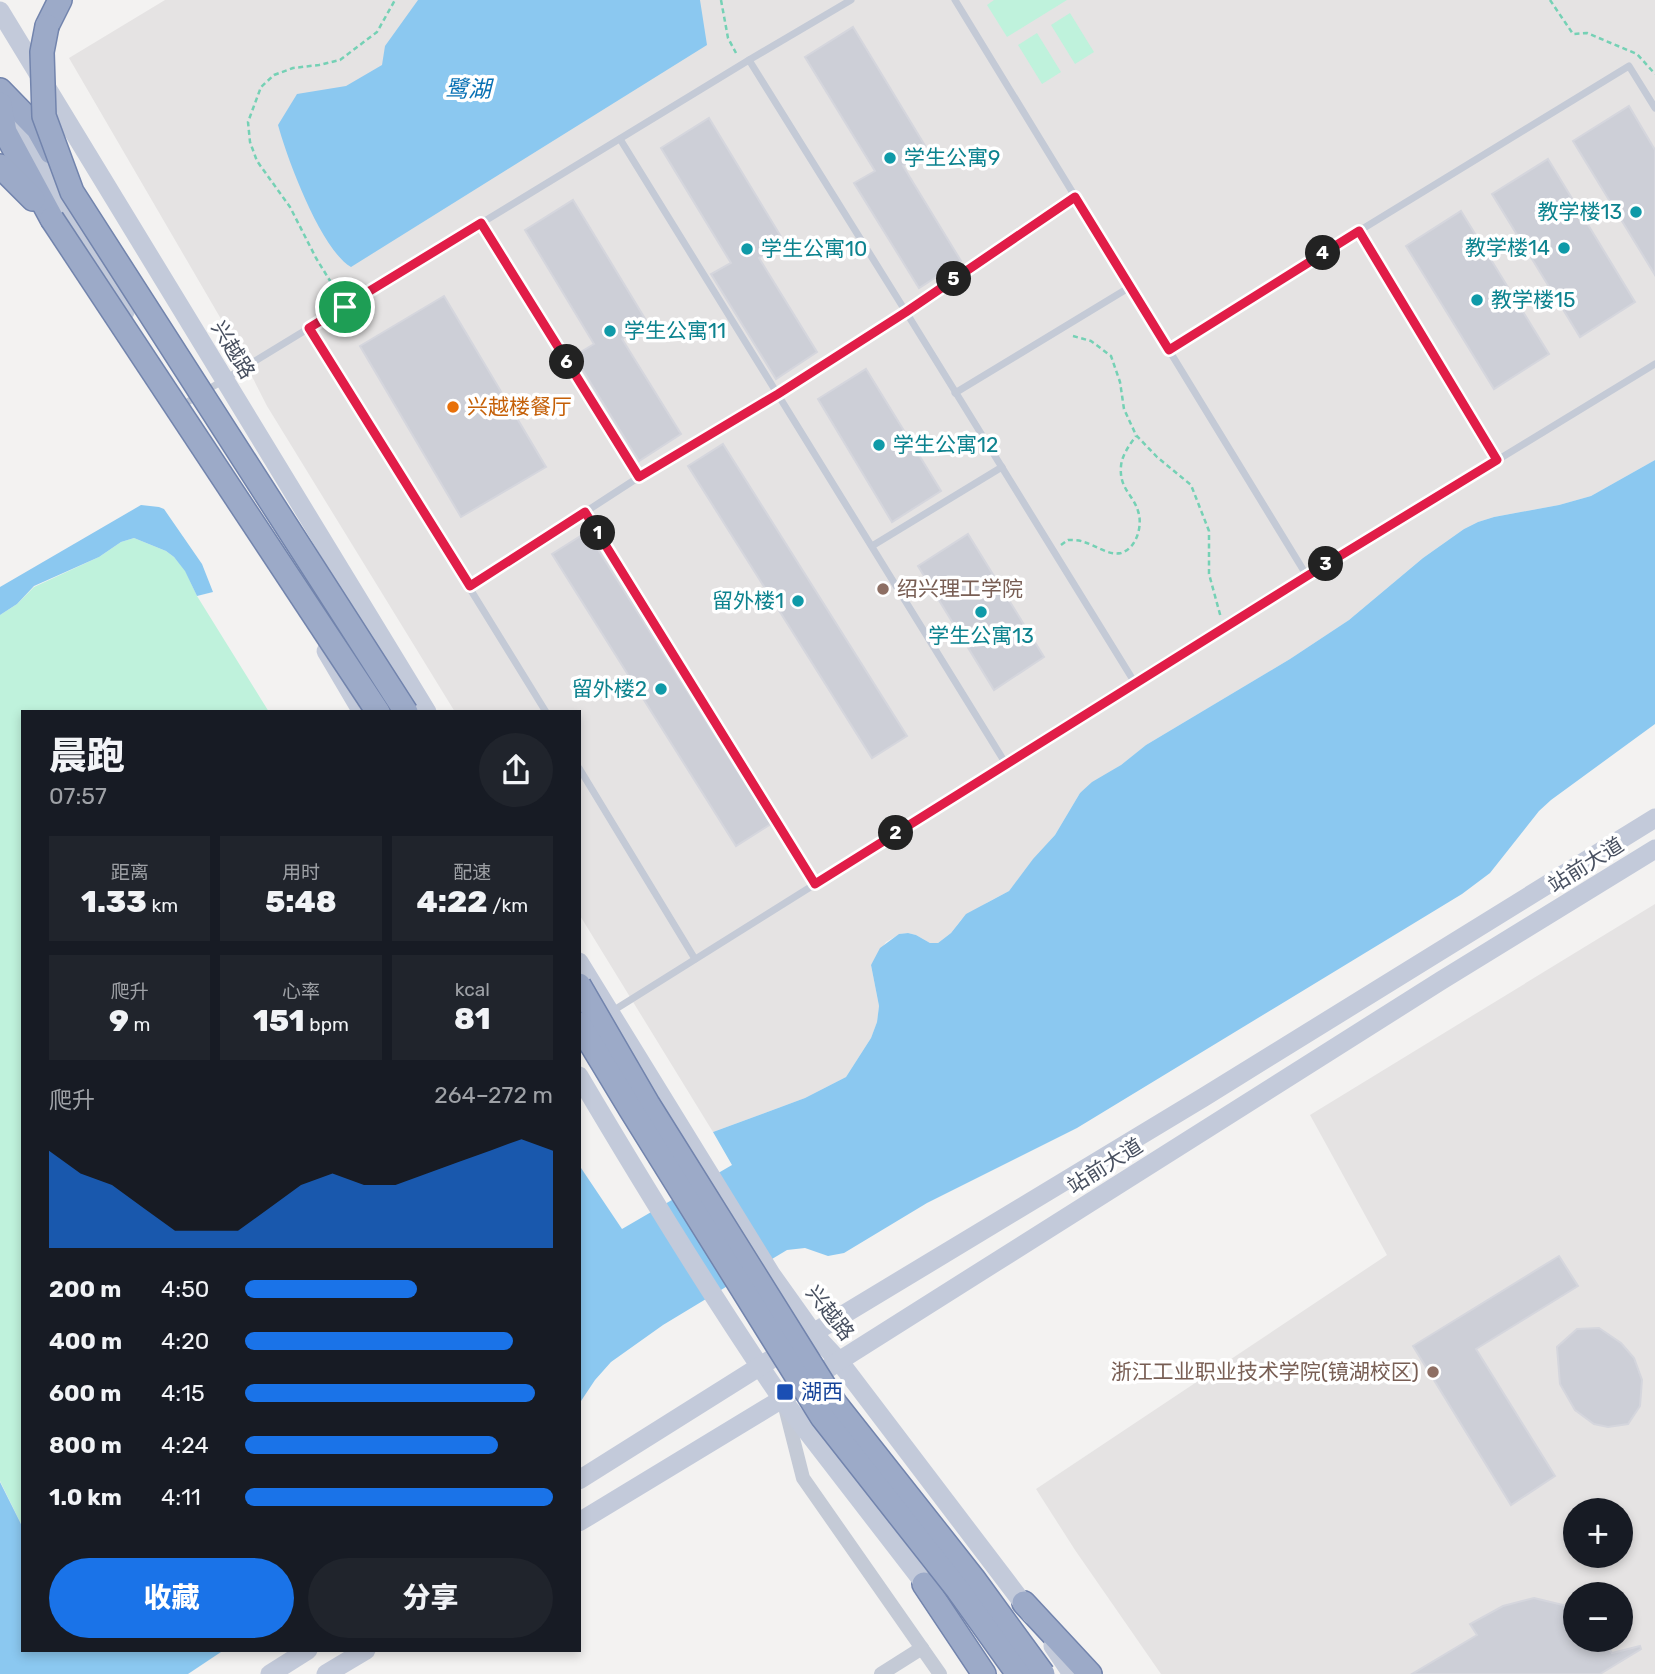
<!DOCTYPE html>
<html lang="zh">
<head>
<meta charset="utf-8">
<style>
	body { margin:0; font-family:Rubik,"Noto Sans SC",sans-serif; background:#20242c; color:#f1f3f6; height:100vh; display:flex; flex-direction:column; font-size:26px; white-space:nowrap }
	* { box-sizing:border-box; margin:0 }
	p { font-size:23px; color:#9ea1a6 }
	.icon { flex:none; width:38px; height:38px; fill:none; stroke:currentColor; stroke-width:2; stroke-linecap:round; stroke-linejoin:round }
	.map { position:relative; flex:1; overflow:hidden }
	.side { position:absolute; left:21px; top:710px; width:560px; height:942px; display:flex; flex-direction:column; background:#171b24; border-radius:0px; box-shadow:0 4px 10px #0003 }
	.side>* { flex:none }
	.buttons { position:absolute; left:1563px; top:1498px; display:grid; gap:14px }
	.buttons a { display:grid; place-items:center; width:70px; height:70px; border-radius:50%; background:#171b24; box-shadow:0 4px 10px #0003; font-size:35px }
	.pin { position:absolute; display:grid; place-items:center; width:60px; height:60px; color:#fff; margin:-30px; border:4px solid #fff; border-radius:50%; box-shadow:0 2px 7px #0007 }
	.km { position:absolute; width:35px; height:35px; margin:-18px; border-radius:50%; background:#222; color:#fff; font-size:19px; line-height:35px; text-align:center }
	.round { display:grid; place-items:center; flex:none; width:74px; height:74px; border-radius:37px; background:#20242c }
	.headline { display:flex; align-items:center; justify-content:space-between; height:119px; padding:0 28px }
	h1 { font-size:38px; font-weight:800; line-height:52px }
	.metrics { display:grid; grid-template-columns:repeat(3,1fr); gap:10px; height:119px; padding:7px 28px }
	.metrics div { display:grid; align-content:center; border-radius:0px; background:#20242c; text-align:center }
	.metrics b { font-size:30px; font-weight:800 }
	.metrics small { font-size:19px; font-weight:400 }
	.metrics p { font-size:19px }
	.chart { height:196px; padding:14px 28px }
	.chart p { display:flex; justify-content:space-between }
	.chart svg { width:100%; height:126px; margin-top:7px; fill:#1a73e8; opacity:.7 }
	.action { display:flex; gap:14px; margin-top:auto; padding:14px 28px }
	.action a { flex:1; height:80px; border-radius:42px; background:#1a73e8; color:#fff; font-size:28px; font-weight:800; line-height:80px; text-align:center }
	.action a+a { background:#20242c; color:#f1f3f6 }
	ul { padding:0 28px; list-style:none; font-size:23px }
	li { display:grid; grid-template-columns:112px 84px 1fr; align-items:center; height:52px }
	li i { height:18px; border-radius:9px; background:#1a73e8 }
	.map>svg:first-child { display:block }
</style>
</head>
<body>
<div class="map">
<svg width="1655" height="1674" viewBox="0 0 1655 1674">
	<rect width="100%" height="100%" fill="#f3f2f1"/>
	<g fill="#e5e3e3" fill-rule="evenodd">
		<path d="M 165,0 L 1655,0 L 1655,460 L 1591,496 L 1559,505 L 1494,517 L 1478,522 L 1464,529 L 1423,558 L 1349,620 L 1290,659 L 1146,745 L 1121,765 L 1080,793 L 1055,835 L 1033,860 L 1009,891 L 988,902 L 961,920 L 951,933 L 938,943 L 930,943 L 916,935 L 908,933 L 900,934 L 886,942 L 871,965 L 879,1006 L 877,1022 L 871,1038 L 846,1077 L 805,1098 L 713,1132 L 579,914 L 579,712 L 455,712 L 267,406 L 235,343 L 69,58 Z"/>
		<path d="M 1655,904 L 1655,1674 L 1161,1674 L 1075,1550 L 1036,1489 L 1387,1255 L 1310,1115 ZM 1575,1510 L 1620,1510 L 1620,1556 L 1575,1556 ZM 1575,1594 L 1620,1594 L 1620,1640 L 1575,1640 Z"/>
	</g>
	<g fill="#bff2dc">
		<path d="M 994,0 L 1067,0 L 1007,37 L 987,5 Z"/>
		<path d="M 1070,13 L 1094,52 L 1075,64 L 1051,25 Z"/>
		<path d="M 1037,33 L 1061,72 L 1042,84 L 1018,45 Z"/>
		<path d="M 134,538 L 166,551 L 174,557 L 185,570 L 197,596 L 269,712 L 23,712 L 23,1528 L 0,1481 L 0,615 L 17,604 L 34,587 L 99,557 L 121,542 Z"/>
	</g>
	<g fill="#8bc8f0">
		<path d="M 418,0 L 700,0 L 707,45 L 351,267 C 321,250 287,158 278,125 L 297,94 L 346,86 L 382,65 L 385,46 Z"/>
		<path d="M 1655,460 L 1655,724 L 1551,800 L 1539,811 L 1490,873 L 1462,894 L 1077,1128 L 927,1203 L 844,1253 L 828,1256 L 805,1248 L 787,1250 L 663,1325 L 611,1362 L 595,1380 L 579,1404 L 579,1165 L 622,1229 L 732,1165 L 713,1132 L 805,1098 L 846,1077 L 871,1038 L 877,1022 L 879,1006 L 871,965 L 880,948 L 899,934 L 908,933 L 916,935 L 930,943 L 938,943 L 951,933 L 966,914 L 1009,891 L 1033,859 L 1055,835 L 1080,793 L 1092,782 L 1121,765 L 1146,745 L 1290,659 L 1349,620 L 1423,558 L 1464,529 L 1478,522 L 1494,517 L 1559,505 L 1591,496 Z"/>
		<path d="M 141,505 L 159,507 L 164,509 L 202,564 L 213,592 L 197,596 L 185,571 L 174,557 L 166,551 L 134,538 L 121,542 L 99,557 L 34,586 L 17,604 L 0,615 L 0,587 Z"/>
		<path d="M 0,1482 L 23,1528 L 23,1650 L 224,1650 L 188,1674 L 0,1674 Z"/>
	</g>
	<g fill="#cdcfd7" stroke="#d5d6dd" stroke-width="2">
		<path d="M 853,27 L 927,149 L 903,166 L 961,261 L 919,288 L 854,183 L 875,171 L 805,57 Z"/>
		<path d="M 1629,106 L 1655,150 L 1655,275 L 1573,141 Z"/>
		<path d="M 709,118 L 783,240 L 759,258 L 817,352 L 776,379 L 711,274 L 731,263 L 661,148 Z"/>
		<path d="M 1548,159 L 1635,302 L 1580,337 L 1492,194 Z"/>
		<path d="M 573,200 L 647,322 L 622,339 L 681,434 L 639,461 L 574,356 L 594,344 L 525,230 Z"/>
		<path d="M 1461,211 L 1549,354 L 1494,389 L 1406,246 Z"/>
		<path d="M 444,296 L 546,467 L 461,517 L 360,346 Z"/>
		<path d="M 866,369 L 941,491 L 892,522 L 818,399 Z"/>
		<path d="M 723,444 L 907,736 L 872,758 L 688,466 Z"/>
		<path d="M 587,532 L 771,824 L 736,846 L 552,554 Z"/>
		<path d="M 968,534 L 1044,657 L 994,690 L 918,566 Z"/>
		<path d="M 1559,1256 L 1578,1286 L 1476,1349 L 1555,1476 L 1511,1505 L 1413,1346 Z"/>
		<path d="M 1599,1328 L 1621,1343 L 1634,1358 L 1642,1380 L 1640,1406 L 1628,1424 L 1608,1427 L 1594,1424 L 1575,1410 L 1560,1384 L 1557,1347 L 1577,1329 Z"/>
		<path d="M 1534,1598 L 1571,1607 L 1575,1610 L 1575,1640 L 1603,1640 L 1612,1653 L 1640,1646 L 1641,1649 L 1600,1674 L 1412,1674 L 1477,1635 L 1470,1624 L 1503,1606 Z"/>
	</g>
	<g fill="none" stroke-linecap="round" stroke-linejoin="round">
		<g stroke="#7284ad" stroke-width="26">
			<g id="trunk">
				<path d="M 47,26 L 60,0"/>
				<path d="M 0,90 L 38,129 L 51,152"/>
				<path d="M 0,104 L 5,132 L 52,219"/>
				<path d="M 0,166 L 33,199"/>
				<path d="M 924,1584 L 984,1674"/>
				<path d="M 1024,1603 L 1090,1674"/>
			</g>
		</g>
		<g stroke="#75d1b5" stroke-width="2.5" stroke-dasharray="5 3.5" stroke-linecap="butt">
			<path d="M 721,0 L 728,38 L 736,53"/>
			<path d="M 1550,0 L 1573,34 L 1587,33 L 1637,54 L 1655,74"/>
			<path d="M 340,297 L 316,258 L 290,207 L 257,161 L 250,142 L 248,122 L 261,87 L 274,75 L 293,68 L 319,65 L 340,60 L 377,32 L 395,0"/>
			<path d="M 1073,336 L 1091,341 L 1111,356 L 1120,382 L 1124,409 L 1136,435 L 1157,457 L 1191,485 L 1209,531 L 1209,574 L 1221,618"/>
			<path d="M 1061,545 L 1068,540 C 1073,540 1079,540 1084,542 C 1095,545 1109,556 1121,553 C 1137,548 1143,525 1138,511 C 1133,494 1119,489 1121,466 C 1122,455 1130,444 1136,436"/>
		</g>
		<g stroke="#c4cad6" stroke-width="7">
			<path d="M 955,0 L 1307,576"/>
			<path d="M 749,60 L 906,312 L 1075,196"/>
			<path d="M 620,139 L 1006,764"/>
			<path d="M 480,223 L 639,477 L 778,394 L 906,312 L 1135,683"/>
			<path d="M 1359,231 L 1629,66 L 1655,108"/>
			<path d="M 309,328 L 546,712"/>
			<path d="M 1169,350 L 1359,231 L 1497,459"/>
			<path d="M 955,393 L 1130,287"/>
			<path d="M 181,406 L 749,60 L 851,0"/>
			<path d="M 585,512 L 815,884"/>
			<path d="M 872,546 L 1002,467"/>
			<path d="M 470,587 L 639,477"/>
			<path d="M 579,768 L 695,959"/>
			<path d="M 611,1012 L 1307,576 L 1655,364"/>
		</g>
		<g stroke="#c4cad6" stroke-width="14">
			<path d="M 785,1407 L 803,1478 L 940,1674"/>
			<path d="M 881,1674 L 922,1648"/>
		</g>
		<g stroke="#c3cada" stroke-width="19">
			<path d="M 0,11 L 427,712"/>
			<path d="M 4,101 L 125,312"/>
			<path d="M 326,651 L 362,712"/>
			<path d="M 579,962 L 771,1274 L 813,1333 L 839,1361 L 1032,1615"/>
			<path d="M 579,1076 C 644,1186 710,1294 782,1399 L 934,1596"/>
			<path d="M 579,1480 L 813,1333 L 1204,1097 L 1655,818"/>
			<path d="M 579,1522 L 782,1399 L 839,1361 L 1442,980 L 1655,849"/>
			<path d="M 1053,1646 L 1072,1674"/>
			<path d="M 270,1674 L 308,1650"/>
			<path d="M 326,1674 L 366,1650"/>
		</g>
		<use href="#trunk" stroke="#9caac8" stroke-width="23"/>
		<g stroke="#7284ad" stroke-width="26" stroke-linecap="butt">
			<g id="trunk-bridge">
				<path d="M 47,26 L 42,52 L 44,116 L 72,192 L 406,712"/>
				<path d="M 52,219 L 378,712"/>
				<path d="M 579,985 L 648,1104 L 835,1403 L 973,1578 L 1043,1674"/>
				<path d="M 579,1024 L 631,1110 L 822,1417 L 958,1590 L 1018,1674"/>
			</g>
		</g>
		<use href="#trunk-bridge" stroke="#9caac8" stroke-width="23"/>
	</g>
	<g fill="none" stroke-linecap="round" stroke-linejoin="round">
		<g stroke="#fff" stroke-width="14">
			<path id="route" d="M 1075,197 L 1169,350 L 1359,231 L 1497,460 L 1307,576 L 815,884 L 585,512 L 470,586 L 309,328 L 481,223 L 639,477 L 778,394 L 906,312 Z"/>
		</g>
		<use href="#route" stroke="#e11d48" stroke-width="9"/>
	</g>
	<g fill="#0f9aa8" stroke="#fff" stroke-width="2.5">
		<circle cx="890" cy="158" r="7"/>
		<circle cx="1636" cy="212" r="7"/>
		<circle cx="1564" cy="248" r="7"/>
		<circle cx="747" cy="249" r="7"/>
		<circle cx="1477" cy="300" r="7"/>
		<circle cx="610" cy="331" r="7"/>
		<circle cx="879" cy="445" r="7"/>
		<circle cx="798" cy="601" r="7"/>
		<circle cx="981" cy="612" r="7"/>
		<circle cx="661" cy="689" r="7"/>
	</g>
	<circle fill="#e8710a" stroke="#fff" stroke-width="2.5" cx="453" cy="407" r="7"/>
	<g fill="#8d6e63" stroke="#fff" stroke-width="2.5">
		<circle cx="883" cy="589" r="7"/>
		<circle cx="1433" cy="1372" r="7"/>
	</g>
	<rect fill="#1a4fb4" stroke="#fff" stroke-width="2.5" x="776" y="1383" width="18" height="18" rx="3.5"/>
	<g text-anchor="middle" stroke-width="7" stroke-linejoin="round" paint-order="stroke">
		<g font-size="21" fill="#0d838f" stroke="#fff" text-anchor="start">
			<text x="904" y="165">学生公寓9</text>
			<text x="1622" y="219" text-anchor="end">教学楼13</text>
			<text x="1550" y="255" text-anchor="end">教学楼14</text>
			<text x="761" y="256">学生公寓10</text>
			<text x="1491" y="307">教学楼15</text>
			<text x="624" y="338">学生公寓11</text>
			<text x="893" y="452">学生公寓12</text>
			<text x="784" y="608" text-anchor="end">留外楼1</text>
			<text x="981" y="643" text-anchor="middle">学生公寓13</text>
			<text x="647" y="696" text-anchor="end">留外楼2</text>
		</g>
		<g font-size="21" fill="#485060" stroke="#fff">
			<text transform="translate(233 350) rotate(59)" y="7">兴越路</text>
			<text transform="translate(1586 865) rotate(-32)" y="7">站前大道</text>
			<text transform="translate(1105 1166) rotate(-32)" y="7">站前大道</text>
			<text transform="translate(830 1313) rotate(52)" y="7">兴越路</text>
		</g>
		<g font-size="21" fill="#c56008" stroke="#fff" text-anchor="start">
			<text x="467" y="414">兴越楼餐厅</text>
		</g>
		<g font-size="21" fill="#785e54" stroke="#fff" text-anchor="start">
			<text x="897" y="596">绍兴理工学院</text>
			<text x="1419" y="1379" text-anchor="end">浙江工业职业技术学院(镜湖校区)</text>
		</g>
		<g font-size="21" fill="#164399" stroke="#fff" text-anchor="start">
			<text x="801" y="1399">湖西</text>
		</g>
		<g font-size="23" font-style="italic" fill="#0770b4" stroke="#fff">
			<text x="468" y="97">鹭湖</text>
		</g>
	</g>
</svg>
<div class="buttons">
<a>+</a>
<a>−</a>
</div>
<div class="pin" style="left:345px;top:307px;background:#1e9e55"><svg class="icon" aria-label="arrive" viewBox="0 0 24 24"><path d="M6 21V4h12l-3 4 3 4H6"/></svg></div>
<b class="km" style="left:598px;top:533px">1</b>
<b class="km" style="left:896px;top:833px">2</b>
<b class="km" style="left:1326px;top:564px">3</b>
<b class="km" style="left:1323px;top:253px">4</b>
<b class="km" style="left:954px;top:279px">5</b>
<b class="km" style="left:567px;top:362px">6</b>
<section class="side">
<div class="headline"><div><h1>晨跑</h1><p>07:57</p></div><a class="round"><svg class="icon" aria-label="share" viewBox="0 0 24 24"><path d="M12 15V3M7 8l5-5 5 5M5 13v7h14v-7"/></svg></a></div>
<div class="metrics">
<div><p>距离</p><b>1.33<small> km</small></b></div>
<div><p>用时</p><b>5:48</b></div>
<div><p>配速</p><b>4:22<small> /km</small></b></div>
</div>
<div class="metrics">
<div><p>爬升</p><b>9<small> m</small></b></div>
<div><p>心率</p><b>151<small> bpm</small></b></div>
<div><p>kcal</p><b>81</b></div>
</div>
<div class="chart"><p><span>爬升</span>264–272 m</p>
<svg viewBox="0 0 160 44" preserveAspectRatio="none"><path d="M0 44V10L10 18L20 22L30 30L40 38L50 38L60 38L70 30L80 22L90 18L100 22L110 22L120 18L130 14L140 10L150 6L160 10V44z"/></svg>
</div>
<ul>
<li><b>200 m</b>4:50<i style="width:56%"></i></li>
<li><b>400 m</b>4:20<i style="width:87%"></i></li>
<li><b>600 m</b>4:15<i style="width:94%"></i></li>
<li><b>800 m</b>4:24<i style="width:82%"></i></li>
<li><b>1.0 km</b>4:11<i style="width:100%"></i></li>
</ul>
<div class="action"><a>收藏</a><a>分享</a></div>
</section>
</div>
</body>
</html>
